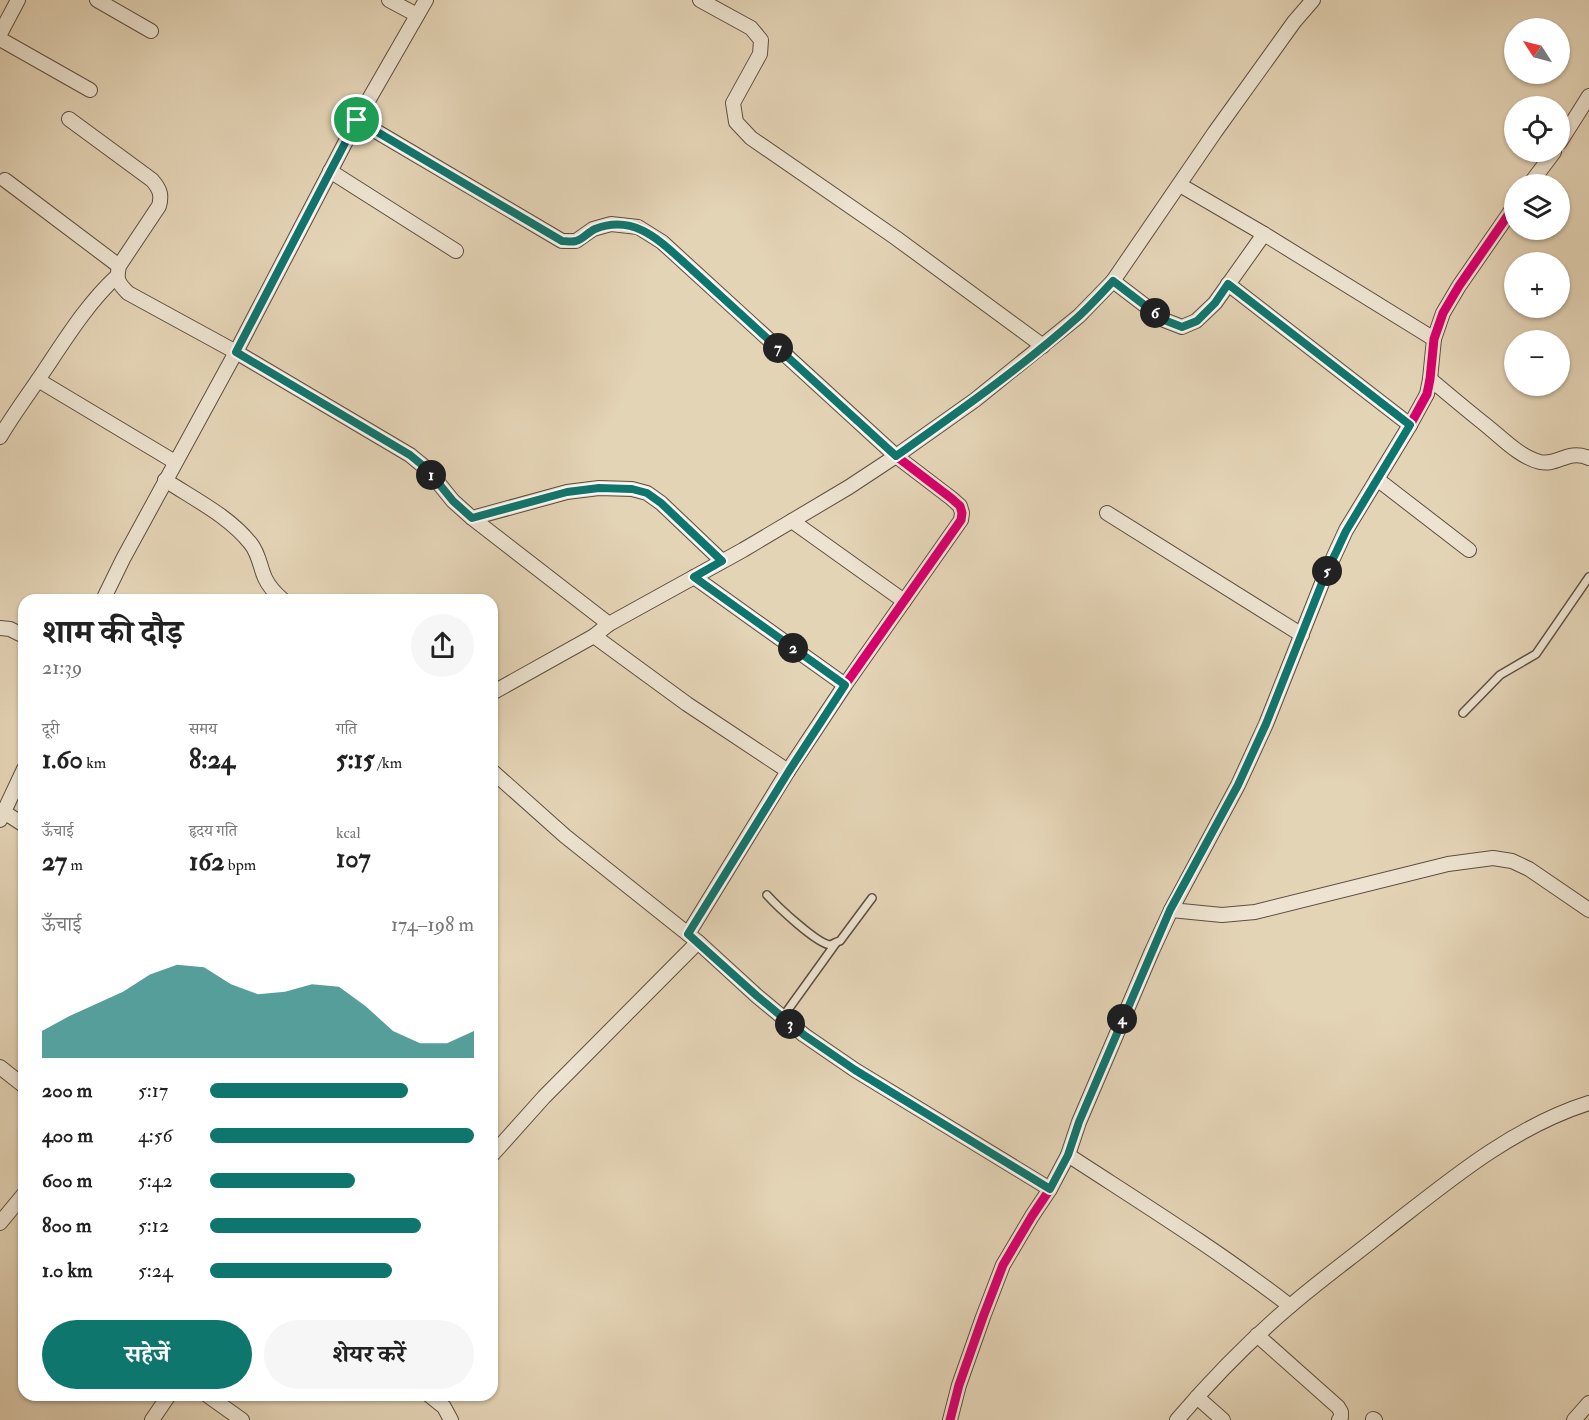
<!DOCTYPE html>
<html lang="hi">
<head>
<meta charset="utf-8">
<style>
	body { margin:0; font-family:"IM FELL Double Pica","Noto Serif Devanagari",serif; background:#f6f6f6; color:#222; height:100vh; display:flex; flex-direction:column; font-size:22px; white-space:nowrap }
	* { box-sizing:border-box; margin:0 }
	p { font-size:20px; color:#767676 }
	.icon { flex:none; width:33px; height:33px; fill:none; stroke:currentColor; stroke-width:2; stroke-linecap:round; stroke-linejoin:round }
	.map { position:relative; flex:1; overflow:hidden }
	.details { position:absolute; left:18px; top:594px; width:480px; height:807px; display:flex; flex-direction:column; background:#fff; border-radius:18px; box-shadow:0 2px 4px #0004 }
	.details>* { flex:none }
	.needle { width:39px; rotate:306deg }
	.fabs { position:absolute; left:1504px; top:18px; display:grid; gap:12px }
	.fabs a { display:grid; place-items:center; width:66px; height:66px; border-radius:50%; background:#fff; box-shadow:0 2px 4px #0004; font-size:30px }
	.pin { position:absolute; display:grid; place-items:center; width:51px; height:51px; color:#fff; margin:-26px; border:3px solid #fff; border-radius:50%; box-shadow:0 2px 6px #0007 }
	.km { position:absolute; width:30px; height:30px; margin:-15px; border-radius:50%; background:#222; color:#fff; font-size:16px; line-height:30px; text-align:center }
	.round { display:grid; place-items:center; flex:none; width:63px; height:63px; border-radius:32px; background:#f6f6f6 }
	.overview { display:flex; align-items:center; justify-content:space-between; height:102px; padding:0 24px }
	h1 { font-size:33px; font-weight:700; line-height:45px }
	.figures { display:grid; grid-template-columns:repeat(3,1fr); gap:9px; height:102px; padding:6px 24px }
	.figures div { display:grid; align-content:center }
	.figures b { font-size:26px; font-weight:700 }
	.figures small { font-size:16px; font-weight:400 }
	.figures p { font-size:16px }
	.chart { height:168px; padding:12px 24px }
	.chart p { display:flex; justify-content:space-between }
	.chart svg { width:100%; height:108px; margin-top:6px; fill:#0f766e; opacity:.7 }
	.primary-button { display:flex; gap:12px; margin-top:auto; padding:12px 24px }
	.primary-button a { flex:1; height:69px; border-radius:36px; background:#0f766e; color:#fff; font-size:24px; font-weight:700; line-height:69px; text-align:center }
	.primary-button a+a { background:#f6f6f6; color:#222 }
	ul { padding:0 24px; list-style:none; font-size:20px }
	li { display:grid; grid-template-columns:96px 72px 1fr; align-items:center; height:45px }
	li i { height:15px; border-radius:8px; background:#0f766e }
	.map>svg:first-child { display:block }
</style>
</head>
<body>
<div class="map">
<svg width="1589" height="1420" viewBox="0 0 1589 1420">
	<rect width="100%" height="100%" fill="#e4d4b6"/>
	<filter id="stains"><feTurbulence type="fractalNoise" baseFrequency=".00333" numOctaves="4"/><feColorMatrix values="0 0 0 0 .2 0 0 0 0 .09 0 0 0 0 .02 0 0 0 .5 -.17"/></filter>
	<radialGradient id="worn" r=".72"><stop offset=".6" stop-color="#630" stop-opacity="0"/><stop offset="1" stop-color="#630" stop-opacity=".3"/></radialGradient>
	<g fill="none" stroke-linecap="round" stroke-linejoin="round">
		<g stroke="#5e4e42" stroke-width="10">
			<g id="service">
				<path d="M 1463,713 L 1500,675 L 1536,654 L 1589,577"/>
				<path d="M 767,895 C 777,906 818,945 831,945 C 832,944 839,941 840,941 L 872,898"/>
				<path d="M 782,1018 L 836,943"/>
			</g>
		</g>
		<g stroke="#5e4e42" stroke-width="16">
			<g id="minor">
				<path d="M 97,0 L 151,31"/>
				<path d="M 389,0 L 417,15"/>
				<path d="M 700,0 L 751,28 L 761,40 L 760,54 L 733,103 L 736,122 L 751,138 L 896,238 L 1043,346"/>
				<path d="M 0,34 L 18,0"/>
				<path d="M 0,39 L 90,90"/>
				<path d="M 69,119 L 152,180 C 160,189 162,195 159,206 L 119,266 C 116,280 118,283 128,293 L 236,352 L 410,455 L 427,469 L 453,501 L 472,518 L 609,624"/>
				<path d="M 357,120 L 562,241 L 576,241 L 593,229 L 611,224 L 638,227 L 662,242 L 896,456 L 951,498 L 960,506 L 962,513 L 961,520 L 845,685 L 788,771 L 688,934"/>
				<path d="M 1560,142 L 1589,96"/>
				<path d="M 330,171 L 456,251"/>
				<path d="M 5,180 L 119,266"/>
				<path d="M 1530,184 L 1554,152"/>
				<path d="M 1180,185 L 1264,234 L 1434,339"/>
				<path d="M 1113,281 L 1164,320 L 1182,327 L 1196,321 L 1215,303 L 1264,234"/>
				<path d="M 1228,284 L 1410,425"/>
				<path d="M 1430,379 C 1449,395 1468,411 1487,426 C 1503,439 1520,457 1540,462 C 1558,466 1567,449 1589,458"/>
				<path d="M 38,380 L 175,462"/>
				<path d="M 0,437 C 14,413 31,391 46,368 C 68,335 88,303 117,276"/>
				<path d="M 1377,479 L 1469,550"/>
				<path d="M 165,480 C 194,499 229,516 251,544 C 259,554 260,567 265,578 C 269,587 276,594 283,600"/>
				<path d="M 1107,513 L 1302,635"/>
				<path d="M 472,518 L 567,492 L 599,488 L 632,489 L 647,493 L 661,503 L 722,561"/>
				<path d="M 792,521 L 904,601"/>
				<path d="M 694,577 L 845,685"/>
				<path d="M 103,600 L 123,559 L 236,352 L 357,120 L 426,0"/>
				<path d="M 0,628 L 10,629 L 24,636"/>
				<path d="M 594,636 L 687,704 L 788,771"/>
				<path d="M 492,693 L 594,636 L 609,624 L 743,550 L 849,487 L 896,456 L 975,400 L 1079,316 L 1113,281 L 1215,132 L 1294,22 L 1313,0"/>
				<path d="M 492,771 L 565,836 L 698,942 L 757,996 L 804,1035 L 855,1070 L 1050,1189"/>
				<path d="M 4,812 L 24,825"/>
				<path d="M 0,820 L 24,769"/>
				<path d="M 1171,910 L 1222,915 L 1255,912 L 1448,864 L 1493,858 L 1512,861 L 1529,869 L 1589,910"/>
				<path d="M 0,1067 L 24,1086"/>
				<path d="M 492,1155 L 544,1097 L 698,942"/>
				<path d="M 1068,1155 C 1143,1204 1219,1251 1290,1306"/>
				<path d="M 0,1223 L 24,1194"/>
				<path d="M 1257,1335 L 1338,1407 L 1341,1412 L 1341,1417 L 1339,1420"/>
				<path d="M 207,1395 L 242,1420"/>
				<path d="M 429,1395 L 444,1407 L 451,1420"/>
				<path d="M 1197,1397 L 1223,1420"/>
				<path d="M 1373,1419 L 1375,1420"/>
				<path d="M 152,1420 L 169,1395"/>
				<path d="M 950,1420 L 959,1385 L 983,1317 L 1003,1265 L 1032,1216 L 1050,1189 L 1068,1155 L 1079,1122 L 1152,951 L 1171,910 L 1238,785 L 1266,724 L 1324,578 L 1346,530 L 1410,425 L 1427,394 L 1430,379 L 1434,339 L 1443,313 L 1459,286 L 1515,205"/>
				<path d="M 1177,1420 C 1211,1380 1249,1341 1289,1307 C 1319,1281 1351,1258 1382,1233 C 1446,1183 1510,1128 1589,1103"/>
				<path d="M 1574,1420 L 1589,1403"/>
			</g>
		</g>
		<use href="#service" stroke="#ede3d0" stroke-width="7"/>
		<use href="#minor" stroke="#ede3d0" stroke-width="14"/>
		<g stroke="#ede3d0" stroke-width="13">
			<g id="cycleway">
				<path d="M 357,120 L 562,241 L 576,241 L 593,229 L 611,224 L 638,227 L 662,242 L 896,456 L 951,498 L 960,506 L 962,513 L 961,520 L 845,685 L 788,771 L 688,934"/>
				<path d="M 950,1420 L 959,1385 L 983,1317 L 1003,1265 L 1032,1216 L 1050,1189 L 1068,1155 L 1079,1122 L 1152,951 L 1171,910 L 1238,785 L 1266,724 L 1324,578 L 1346,530 L 1410,425 L 1427,394 L 1430,379 L 1434,339 L 1443,313 L 1459,286 L 1515,205"/>
			</g>
		</g>
		<use href="#cycleway" stroke="#d6006c" stroke-width="9"/>
	</g>
	<g fill="none" stroke-linecap="round" stroke-linejoin="round">
		<g stroke="#fff" stroke-width="12">
			<path id="route" d="M 357,120 L 562,241 C 566,241 572,242 576,241 C 583,239 588,232 595,229 C 635,213 661,242 688,266 L 896,456 C 958,412 1021,368 1078,317 C 1090,306 1102,293 1113,281 L 1164,320 L 1182,327 L 1197,321 L 1215,303 L 1228,284 L 1410,425 L 1346,531 L 1324,578 L 1266,724 L 1238,785 L 1170,910 L 1079,1122 L 1068,1155 L 1050,1189 L 855,1070 L 804,1035 L 757,996 L 688,934 L 789,771 L 845,685 L 694,577 L 722,561 L 661,503 L 647,493 L 632,489 L 599,488 L 567,492 L 472,518 L 453,501 L 427,469 L 410,455 L 236,352 Z"/>
		</g>
		<use href="#route" stroke="#0f766e" stroke-width="8"/>
	</g>
	<rect width="100%" height="100%" filter="url(#stains)"/>
	<rect width="100%" height="100%" fill="url(#worn)"/>
</svg>
<div class="fabs">
<a><svg class="needle" viewBox="-14 -14 28 28"><path d="M0-13l5 13h-10z" fill="#e53935"/><path d="M0 13l5-13h-10z" fill="#767676"/></svg></a>
<a><svg class="icon" aria-label="locate" viewBox="0 0 24 24"><circle cx="12" cy="12" r="6"/><path d="M12 2v4M12 18v4M2 12h4M18 12h4"/></svg></a>
<a><svg class="icon" aria-label="layers" viewBox="0 0 24 24"><path d="M12 4l9 5-9 5-9-5zM3 14l9 5 9-5"/></svg></a>
<a>+</a>
<a>−</a>
</div>
<div class="pin" style="left:357px;top:120px;background:#1e9e55"><svg class="icon" aria-label="arrive" viewBox="0 0 24 24"><path d="M6 21V4h12l-3 4 3 4H6"/></svg></div>
<b class="km" style="left:431px;top:475px">1</b>
<b class="km" style="left:793px;top:648px">2</b>
<b class="km" style="left:790px;top:1024px">3</b>
<b class="km" style="left:1122px;top:1019px">4</b>
<b class="km" style="left:1327px;top:571px">5</b>
<b class="km" style="left:1155px;top:313px">6</b>
<b class="km" style="left:778px;top:348px">7</b>
<section class="details">
<div class="overview"><div><h1>शाम की दौड़</h1><p>21:39</p></div><a class="round"><svg class="icon" aria-label="share" viewBox="0 0 24 24"><path d="M12 15V3M7 8l5-5 5 5M5 13v7h14v-7"/></svg></a></div>
<div class="figures">
<div><p>दूरी</p><b>1.60<small> km</small></b></div>
<div><p>समय</p><b>8:24</b></div>
<div><p>गति</p><b>5:15<small> /km</small></b></div>
</div>
<div class="figures">
<div><p>ऊँचाई</p><b>27<small> m</small></b></div>
<div><p>हृदय गति</p><b>162<small> bpm</small></b></div>
<div><p>kcal</p><b>107</b></div>
</div>
<div class="chart"><p><span>ऊँचाई</span>174–198 m</p>
<svg viewBox="0 0 160 44" preserveAspectRatio="none"><path d="M0 44V33L10 27L20 22L30 17L40 10L50 6L60 7L70 14L80 18L90 17L100 14L110 15L120 23L130 33L140 38L150 38L160 33V44z"/></svg>
</div>
<ul>
<li><b>200 m</b>5:17<i style="width:75%"></i></li>
<li><b>400 m</b>4:56<i style="width:100%"></i></li>
<li><b>600 m</b>5:42<i style="width:55%"></i></li>
<li><b>800 m</b>5:12<i style="width:80%"></i></li>
<li><b>1.0 km</b>5:24<i style="width:69%"></i></li>
</ul>
<div class="primary-button"><a>सहेजें</a><a>शेयर करें</a></div>
</section>
</div>
</body>
</html>
